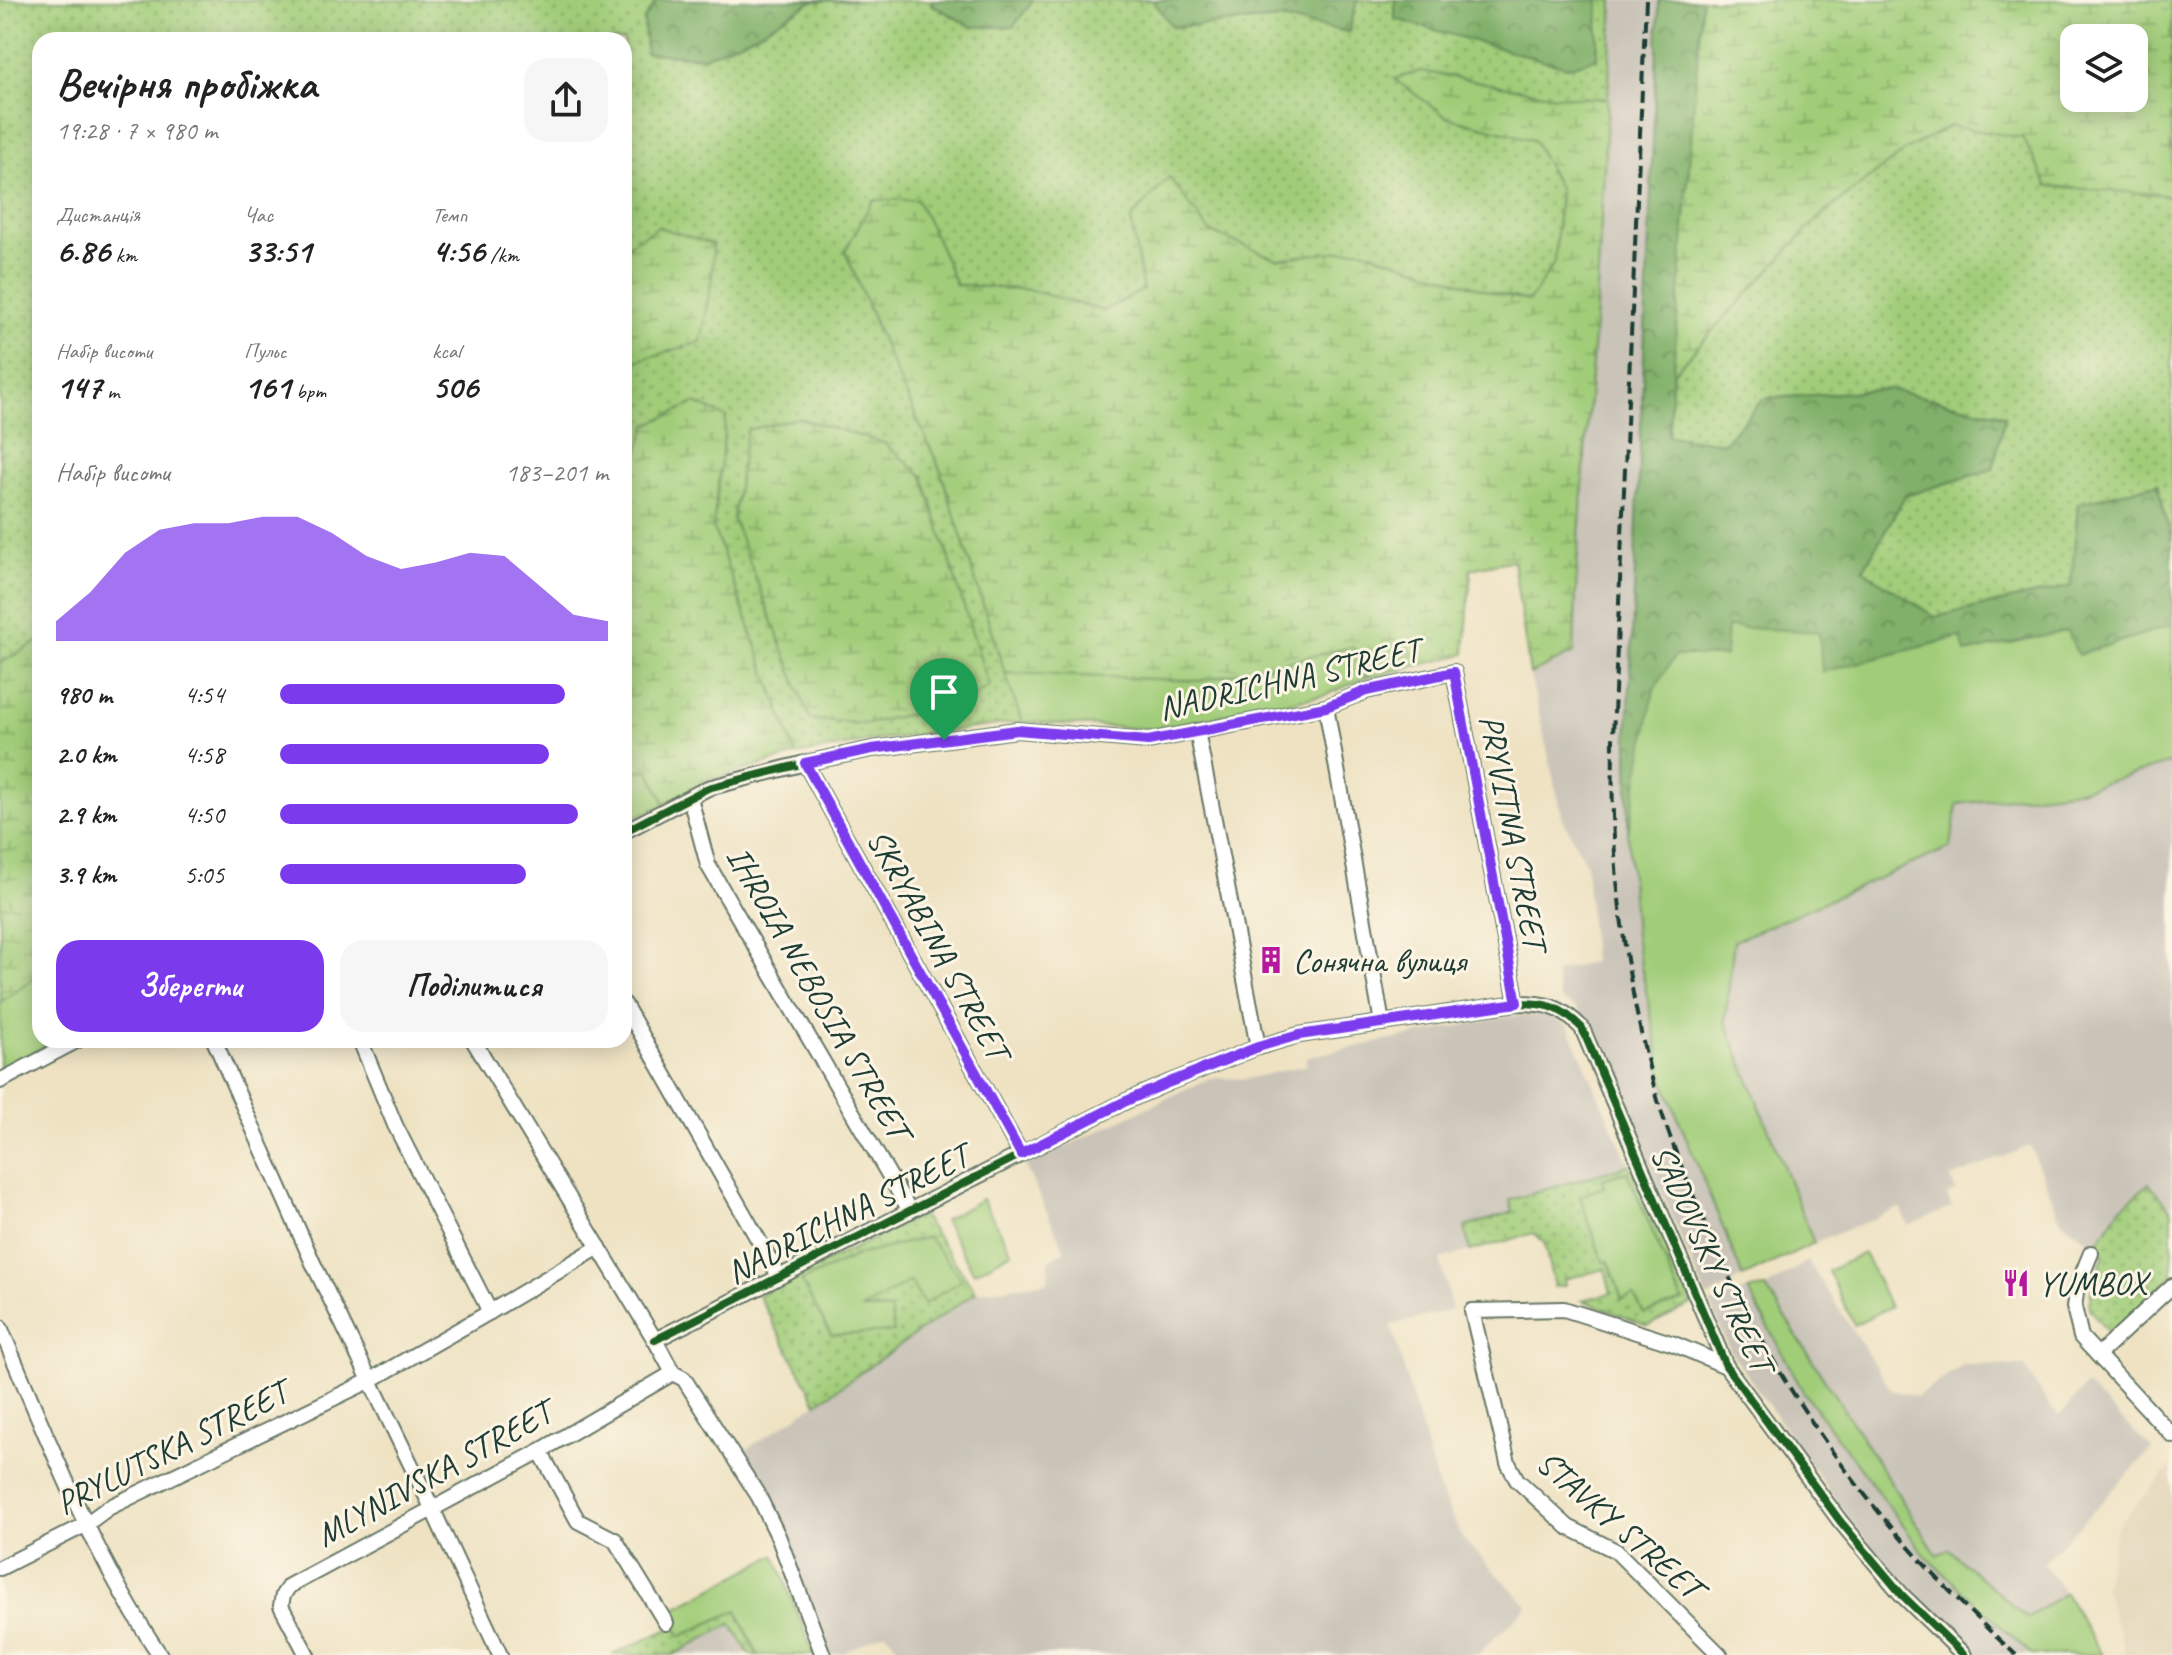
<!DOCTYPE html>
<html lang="uk">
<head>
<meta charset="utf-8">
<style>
	body { margin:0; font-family:Caveat,sans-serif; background:#f6f6f6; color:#222; height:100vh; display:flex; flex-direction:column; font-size:30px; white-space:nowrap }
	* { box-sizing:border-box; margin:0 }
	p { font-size:26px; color:#767676 }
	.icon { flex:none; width:44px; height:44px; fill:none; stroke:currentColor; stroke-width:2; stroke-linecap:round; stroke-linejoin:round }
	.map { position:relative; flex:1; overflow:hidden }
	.sheet { position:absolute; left:32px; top:32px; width:600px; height:1016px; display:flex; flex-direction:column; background:#fff; border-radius:24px; box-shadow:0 4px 20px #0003 }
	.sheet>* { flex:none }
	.fabs { position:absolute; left:2060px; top:24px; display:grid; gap:16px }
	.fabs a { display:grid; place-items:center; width:88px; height:88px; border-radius:16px; background:#fff; box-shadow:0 4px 20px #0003; font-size:40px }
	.pin { position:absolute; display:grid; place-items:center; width:68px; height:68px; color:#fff; margin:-82px -34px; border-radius:50% 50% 50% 0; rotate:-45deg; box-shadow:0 0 8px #0007 }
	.pin .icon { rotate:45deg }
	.round { display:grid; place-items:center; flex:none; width:84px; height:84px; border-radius:24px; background:#f6f6f6 }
	.summary { display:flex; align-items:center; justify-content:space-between; height:136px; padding:0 24px }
	h1 { font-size:44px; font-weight:800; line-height:60px }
	.figures { display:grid; grid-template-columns:repeat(3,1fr); gap:12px; height:136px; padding:8px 24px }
	.figures div { display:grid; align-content:center }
	.figures b { font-size:34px; font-weight:800 }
	.figures small { font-size:22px; font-weight:400 }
	.figures p { font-size:22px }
	.chart { height:224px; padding:16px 24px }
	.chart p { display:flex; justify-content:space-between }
	.chart svg { width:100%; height:144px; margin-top:8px; fill:#7c3aed; opacity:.7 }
	.cta { display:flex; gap:16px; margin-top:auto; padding:16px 24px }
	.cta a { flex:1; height:92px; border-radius:24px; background:#7c3aed; color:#fff; font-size:32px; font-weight:800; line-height:92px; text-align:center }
	.cta a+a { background:#f6f6f6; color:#222 }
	ul { padding:0 24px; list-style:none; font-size:26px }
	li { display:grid; grid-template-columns:128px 96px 1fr; align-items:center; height:60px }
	li i { height:20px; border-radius:10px; background:#7c3aed }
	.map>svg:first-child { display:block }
</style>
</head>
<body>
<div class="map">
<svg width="2172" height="1655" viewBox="0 0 2172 1655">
	<defs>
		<pattern id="grass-dots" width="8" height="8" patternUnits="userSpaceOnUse" patternTransform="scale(2)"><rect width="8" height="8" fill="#a1cd79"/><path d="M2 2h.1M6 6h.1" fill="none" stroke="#83a864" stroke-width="1.8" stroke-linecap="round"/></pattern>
		<pattern id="forest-crowns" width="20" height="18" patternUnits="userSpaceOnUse" patternTransform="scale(2)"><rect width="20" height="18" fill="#80b069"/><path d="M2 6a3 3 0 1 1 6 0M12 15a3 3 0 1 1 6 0" fill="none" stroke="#689057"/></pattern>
		<pattern id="wetland-marsh" width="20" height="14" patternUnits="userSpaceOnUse" patternTransform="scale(2)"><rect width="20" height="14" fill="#a1cd79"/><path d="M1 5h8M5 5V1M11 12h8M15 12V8" fill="none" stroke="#83a864"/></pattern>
	</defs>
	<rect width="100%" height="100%" fill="#fcf5e5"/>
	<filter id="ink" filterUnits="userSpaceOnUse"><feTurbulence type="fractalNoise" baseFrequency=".0125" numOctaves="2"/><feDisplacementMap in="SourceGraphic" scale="16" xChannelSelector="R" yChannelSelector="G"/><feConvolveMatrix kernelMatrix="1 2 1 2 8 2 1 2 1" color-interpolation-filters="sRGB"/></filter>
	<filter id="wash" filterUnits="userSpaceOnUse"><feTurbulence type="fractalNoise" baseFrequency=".006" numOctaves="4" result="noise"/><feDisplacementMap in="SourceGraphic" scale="32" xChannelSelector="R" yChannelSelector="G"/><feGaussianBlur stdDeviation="1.8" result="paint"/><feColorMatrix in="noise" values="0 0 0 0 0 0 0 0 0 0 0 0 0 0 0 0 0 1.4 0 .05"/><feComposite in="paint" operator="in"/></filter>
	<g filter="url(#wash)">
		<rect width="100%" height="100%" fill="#eee2c2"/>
		<path fill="#e0d3b5" d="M 2172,1466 L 2172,1655 L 2127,1655 L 2104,1587 L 2117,1526 Z"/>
		<g fill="#c9c3b8">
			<path d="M 1613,0 L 1659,0 L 1628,733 L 1628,834 L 1635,936 L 1665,1086 L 1743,1277 L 1707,1298 L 1589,1025 L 1575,1007 L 1560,999 L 1555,972 L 1593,962 L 1586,863 L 1563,820 L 1530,674 L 1574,653 L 1577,563 L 1596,309 Z"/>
			<path d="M 2172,763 L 2172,1211 L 2149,1184 L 2120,1209 L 2095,1246 L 2061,1220 L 2030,1146 L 1951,1178 L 1956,1191 L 1947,1195 L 1952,1207 L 1908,1226 L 1900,1208 L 1814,1243 L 1724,1020 L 1734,941 L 1950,847 L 1957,804 L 2079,790 Z"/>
			<path d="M 1543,1014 L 1563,1022 L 1568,1026 L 1629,1165 L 1511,1200 L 1514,1212 L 1465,1227 L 1470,1251 L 1440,1259 L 1452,1310 L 1391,1325 L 1438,1487 L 1462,1538 L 1528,1606 L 1477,1655 L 903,1655 L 886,1632 L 843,1653 L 827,1655 L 781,1534 L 744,1451 L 817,1403 L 976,1292 L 1048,1282 L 1049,1261 L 1065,1250 L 1025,1166 L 1210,1078 L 1246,1079 L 1307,1065 L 1305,1057 L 1511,1016 Z"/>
			<path d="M 1808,1261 L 1891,1390 L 1917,1397 L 1963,1365 L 2024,1366 L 2050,1407 L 2060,1416 L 2086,1385 L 2152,1449 L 2043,1563 L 2065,1593 L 2027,1619 L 1948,1549 L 1938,1555 L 1766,1288 Z"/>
			<path d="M 1748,1290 L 1804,1393 L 1928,1559 L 2032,1655 L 1975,1655 L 1908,1591 L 1846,1515 L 1731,1352 L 1710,1304 Z"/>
			<path d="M 731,1624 L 750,1655 L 673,1655 Z"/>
		</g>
		<g fill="url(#grass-dots)" stroke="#608556" stroke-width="2" fill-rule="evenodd">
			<path d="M 0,0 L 657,0 L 644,20 L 754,35 L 813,1 L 933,0 L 931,4 L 972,27 L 1013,27 L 1032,0 L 1153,0 L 1173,27 L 1282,19 L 1348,32 L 1357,0 L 1395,0 L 1395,19 L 1597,58 L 1599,0 L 1613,0 L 1608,99 L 1555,96 L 1395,79 L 1447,117 L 1534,140 L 1560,190 L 1555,262 L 1529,301 L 1491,292 L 1359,249 L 1277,259 L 1210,232 L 1131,219 L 1143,290 L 1103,311 L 1030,290 L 955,285 L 938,242 L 846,252 L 886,350 L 940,469 L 1005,673 L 1022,722 L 876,740 L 796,755 L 713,527 L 726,417 L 647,425 L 628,483 L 624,485 L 624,361 L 636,361 L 658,227 L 624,247 L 624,40 L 40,40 L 40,641 L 0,663 ZM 966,701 L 866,724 L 810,719 Z"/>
			<path d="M 1950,126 L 2023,137 L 2172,199 L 2172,541 L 2157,484 L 2072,586 L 1935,617 L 1863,570 L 1905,496 L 1993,469 L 2005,415 L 1888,389 L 1763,399 L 1724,443 L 1668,436 L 1673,373 L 1818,218 L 1905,150 Z"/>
			<path d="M 1629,1165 L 1693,1304 L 1647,1326 L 1582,1300 L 1611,1293 L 1605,1269 L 1564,1279 L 1565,1285 L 1554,1287 L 1544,1242 L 1534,1233 L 1470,1251 L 1465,1227 L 1513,1212 L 1510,1200 ZM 1627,1172 L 1682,1300 L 1682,1301 L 1634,1295 L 1622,1299 L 1608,1261 L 1604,1262 L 1580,1196 L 1604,1187 L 1602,1179 Z"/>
			<path d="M 2149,1183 L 2172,1211 L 2172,1276 L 2110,1335 L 2089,1308 L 2092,1284 L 2104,1255 L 2095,1246 L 2120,1209 Z"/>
			<path d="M 922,1215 L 976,1292 L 817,1403 L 758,1295 ZM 928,1237 L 910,1281 L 860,1310 Z"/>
			<path d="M 737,1610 L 752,1645 L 758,1655 L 750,1655 L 731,1624 L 673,1655 L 612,1655 L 675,1626 L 681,1636 Z"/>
		</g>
		<g fill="url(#forest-crowns)" stroke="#50764e" stroke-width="2">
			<path d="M 657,0 L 855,0 L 813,1 L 754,35 L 704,57 L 646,53 L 644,20 Z"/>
			<path d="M 933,0 L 1032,0 L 1032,2 L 1013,27 L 972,27 L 931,4 Z"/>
			<path d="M 1153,0 L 1357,0 L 1349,32 L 1282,19 L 1172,27 Z"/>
			<path d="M 1395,0 L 1599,0 L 1597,58 L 1567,67 L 1395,19 Z"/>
			<path d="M 1659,0 L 1702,0 L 1668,436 L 1724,443 L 1763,399 L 1888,389 L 2005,416 L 1993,469 L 1905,496 L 1863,570 L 1935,617 L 2071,586 L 2078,503 L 2157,484 L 2172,541 L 2172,625 L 2077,655 L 2067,631 L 1965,653 L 1960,637 L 1822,672 L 1725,656 L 1675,656 L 1628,834 L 1628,733 Z"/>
		</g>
		<g fill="url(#wetland-marsh)" stroke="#608556" stroke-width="2" fill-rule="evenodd">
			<path d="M 1702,0 L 2172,0 L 2172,199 L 2165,195 L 2048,186 L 2023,138 L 1950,126 L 1905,150 L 1818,218 L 1673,373 ZM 2134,38 L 2134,98 L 2074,98 L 2074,38 Z"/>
			<path d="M 1421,71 L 1555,96 L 1608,99 L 1596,309 L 1577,563 L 1574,653 L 1530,674 L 1513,560 L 1471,569 L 1465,654 L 1366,678 L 1353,647 L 1200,681 L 1005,673 L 940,469 L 886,350 L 845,251 L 873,200 L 917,200 L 938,242 L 956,285 L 1030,290 L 1103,311 L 1143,290 L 1131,219 L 1169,177 L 1210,232 L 1277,259 L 1359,249 L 1491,292 L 1529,301 L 1555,262 L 1560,190 L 1534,140 L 1447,117 L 1394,79 Z"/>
			<path d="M 658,227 L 713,244 L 712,277 L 701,342 L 636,361 L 624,361 L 624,247 Z"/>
			<path d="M 695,403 L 726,417 L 713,527 L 796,755 L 706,781 L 665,804 L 649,770 L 624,772 L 624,485 L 628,483 L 647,425 Z"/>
			<path d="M 798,418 L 884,443 L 923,476 L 989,686 L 966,701 L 866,724 L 810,719 L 733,519 L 747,430 Z"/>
			<path d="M 40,641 L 40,975 L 0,1002 L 0,663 Z"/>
		</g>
		<g fill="#a1cd79" stroke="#608556" stroke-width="2">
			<path d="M 2172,625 L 2172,763 L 2079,790 L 1957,804 L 1951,847 L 1734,941 L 1725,1020 L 1814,1243 L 1743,1277 L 1665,1086 L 1635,936 L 1628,834 L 1654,689 L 1675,656 L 1725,656 L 1727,627 L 1819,632 L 1822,672 L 1961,637 L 1965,653 L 2067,631 L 2078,655 Z"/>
			<path d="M 1353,647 L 1366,678 L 1325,695 L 1153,729 L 1022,722 L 1005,673 L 1200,681 Z"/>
			<path d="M 649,770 L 665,804 L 624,822 L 624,772 Z"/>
			<path d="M 40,975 L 40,1040 L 56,1040 L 0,1070 L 0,1002 Z"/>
			<path d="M 1627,1172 L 1682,1301 L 1644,1314 L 1634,1295 L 1622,1299 L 1609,1261 L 1603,1262 L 1580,1196 L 1604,1187 L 1602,1179 Z"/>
			<path d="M 982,1199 L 1012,1252 L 974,1273 L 944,1220 Z"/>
			<path d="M 928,1237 L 962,1280 L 924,1304 L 910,1281 L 862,1309 L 890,1310 L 894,1332 L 831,1335 L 801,1281 L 859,1255 Z"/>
			<path d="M 1864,1253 L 1890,1307 L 1854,1325 L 1828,1271 Z"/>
			<path d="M 1766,1288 L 1937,1555 L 1948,1549 L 2027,1618 L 2065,1593 L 2102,1655 L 2032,1655 L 1928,1559 L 1804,1393 L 1748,1290 Z"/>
			<path d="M 775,1555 L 814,1655 L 758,1655 L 737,1610 L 681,1636 L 666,1613 Z"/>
		</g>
	</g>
	<g filter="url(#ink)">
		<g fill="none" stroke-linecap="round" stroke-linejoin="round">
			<g stroke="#677766" stroke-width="18">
				<g id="minor">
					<path d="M 1326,707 L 1382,1023"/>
					<path d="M 1197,731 L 1258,1047"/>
					<path d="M 805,763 L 1021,1154"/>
					<path d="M 690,798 L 708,865 L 910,1211"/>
					<path d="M 624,830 L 629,829 L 708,788 L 805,763 L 872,749 L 1017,730 L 1148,741 L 1326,707 L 1366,691 L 1454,672 L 1517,1003"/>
					<path d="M 624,1004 L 779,1276"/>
					<path d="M 214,1040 L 313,1263 L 432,1508 L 500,1655"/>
					<path d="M 360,1040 L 395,1125 L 490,1312"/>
					<path d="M 473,1040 L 655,1340 L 673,1373 L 684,1379 L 759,1497 L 778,1536 L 823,1655"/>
					<path d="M 0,1081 L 78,1040"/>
					<path d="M 2091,1253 L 2077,1287 L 2074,1307 L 2081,1337 L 2172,1435"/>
					<path d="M 0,1327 C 48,1439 92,1554 160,1655"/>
					<path d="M 655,1340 L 1124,1102 L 1170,1082 L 1258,1047 L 1299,1035 L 1517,1003 C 1547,1003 1560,1006 1582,1028 L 1726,1366 L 1840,1521 L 1902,1595 L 1964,1655"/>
					<path d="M 2098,1355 L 2172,1286"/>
					<path d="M 540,1451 L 578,1521 L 615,1540 L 666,1623"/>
					<path d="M 0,1568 L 85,1525 L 108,1508 L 369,1381 L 490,1312 L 599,1247"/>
					<path d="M 307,1655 L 281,1606 L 283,1595 L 289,1586 L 540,1451 L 673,1373"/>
					<path d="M 1720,1655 L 1616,1551 L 1568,1527 L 1517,1480 L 1508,1463 L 1472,1311 L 1564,1309 L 1674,1344 L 1726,1366"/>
				</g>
			</g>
			<use href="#minor" stroke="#fff" stroke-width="14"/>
			<path stroke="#1f3d34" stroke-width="4" stroke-dasharray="12 6" stroke-linecap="butt" d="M 1646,0 L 1613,736 C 1613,762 1612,788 1613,815 C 1616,907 1631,1001 1655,1090 C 1667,1134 1686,1178 1704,1221 C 1778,1395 1876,1528 2016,1655"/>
			<g stroke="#fcf5e5" stroke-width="13">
				<g id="cycleway">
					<path d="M 624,830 L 629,829 L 708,788 L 805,763 L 872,749 L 1017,730 L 1148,741 L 1326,707 L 1366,691 L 1454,672 L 1517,1003"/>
					<path d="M 655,1340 L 1124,1102 L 1170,1082 L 1258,1047 L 1299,1035 L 1517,1003 C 1547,1003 1560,1006 1582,1028 L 1726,1366 L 1840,1521 L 1902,1595 L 1964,1655"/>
				</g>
			</g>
			<use href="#cycleway" stroke="#1b5e20" stroke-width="8"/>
		</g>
	</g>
	<g fill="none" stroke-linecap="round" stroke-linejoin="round" filter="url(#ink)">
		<g stroke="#fff" stroke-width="16">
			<path id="route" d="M 1454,672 L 1517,1003 L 1299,1035 L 1258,1047 L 1170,1082 L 1124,1102 L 1021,1154 L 805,763 L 872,749 L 1017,730 L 1148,741 L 1326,707 L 1366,691 Z"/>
		</g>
		<use href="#route" stroke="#7c3aed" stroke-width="10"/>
	</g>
	<defs>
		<g id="building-bare" transform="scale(2.16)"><path d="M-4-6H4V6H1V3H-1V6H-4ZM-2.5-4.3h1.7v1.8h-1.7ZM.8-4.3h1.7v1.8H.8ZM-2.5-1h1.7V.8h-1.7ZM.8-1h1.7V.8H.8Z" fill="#b5179e" stroke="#fcf5e5" stroke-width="2.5" paint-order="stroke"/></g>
		<g id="restaurant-bare" transform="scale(2.16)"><path d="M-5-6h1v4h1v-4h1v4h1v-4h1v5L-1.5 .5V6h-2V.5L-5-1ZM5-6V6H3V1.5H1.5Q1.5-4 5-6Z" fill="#b5179e" stroke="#fcf5e5" stroke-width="2.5" paint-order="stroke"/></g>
	</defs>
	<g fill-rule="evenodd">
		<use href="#building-bare" x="1271" y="960"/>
		<use href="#restaurant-bare" x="2016" y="1283"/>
	</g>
	<g text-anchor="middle" stroke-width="6" stroke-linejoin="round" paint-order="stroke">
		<g font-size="34" fill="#1f3d34" stroke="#fcf5e5">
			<text transform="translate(1289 678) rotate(-13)" y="12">NADRICHNA STREET</text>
			<text transform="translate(1514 832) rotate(79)" y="12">PRYVITNA STREET</text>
			<text transform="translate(939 944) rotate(61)" y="12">SKRYABINA STREET</text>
			<text transform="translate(819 992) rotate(60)" y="12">IHROIA NEBOSIA STREET</text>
			<text transform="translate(847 1213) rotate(-27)" y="12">NADRICHNA STREET</text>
			<text transform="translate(1713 1258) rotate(65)" y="12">SADOVSKY STREET</text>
			<text transform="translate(171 1447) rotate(-27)" y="12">PRYLUTSKA STREET</text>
			<text transform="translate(433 1473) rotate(-29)" y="12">MLYNIVSKA STREET</text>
			<text transform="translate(1620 1524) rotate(41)" y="12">STAVKY STREET</text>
		</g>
		<g font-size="34" fill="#1f3d34" stroke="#fcf5e5" text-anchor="start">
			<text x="1293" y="972">Сонячна вулиця</text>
			<text x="2038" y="1295">YUMBOX</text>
		</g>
	</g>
</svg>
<div class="fabs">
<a><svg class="icon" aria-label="layers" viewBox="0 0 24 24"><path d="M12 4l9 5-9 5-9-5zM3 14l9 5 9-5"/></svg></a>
</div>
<div class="pin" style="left:944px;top:740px;background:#1e9e55"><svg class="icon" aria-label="arrive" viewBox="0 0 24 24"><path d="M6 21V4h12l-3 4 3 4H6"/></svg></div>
<section class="sheet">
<div class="summary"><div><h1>Вечірня пробіжка</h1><p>19:28 · 7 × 980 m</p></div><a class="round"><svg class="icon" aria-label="share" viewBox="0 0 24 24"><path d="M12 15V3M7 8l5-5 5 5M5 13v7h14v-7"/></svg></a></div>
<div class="figures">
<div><p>Дистанція</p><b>6.86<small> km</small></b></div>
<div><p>Час</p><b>33:51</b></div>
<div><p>Темп</p><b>4:56<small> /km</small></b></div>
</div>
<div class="figures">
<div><p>Набір висоти</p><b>147<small> m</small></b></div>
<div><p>Пульс</p><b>161<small> bpm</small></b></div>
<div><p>kcal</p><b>506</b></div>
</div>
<div class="chart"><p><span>Набір висоти</span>183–201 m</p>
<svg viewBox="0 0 160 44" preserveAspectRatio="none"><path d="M0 44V38L10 29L20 17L30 10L40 8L50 8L60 6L70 6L80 11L90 18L100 22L110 20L120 17L130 18L140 27L150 36L160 38V44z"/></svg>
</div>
<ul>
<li><b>980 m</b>4:54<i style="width:87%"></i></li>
<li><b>2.0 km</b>4:58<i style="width:82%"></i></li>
<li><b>2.9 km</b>4:50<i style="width:91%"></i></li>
<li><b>3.9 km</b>5:05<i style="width:75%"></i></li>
</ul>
<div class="cta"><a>Зберегти</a><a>Поділитися</a></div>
</section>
</div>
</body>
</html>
